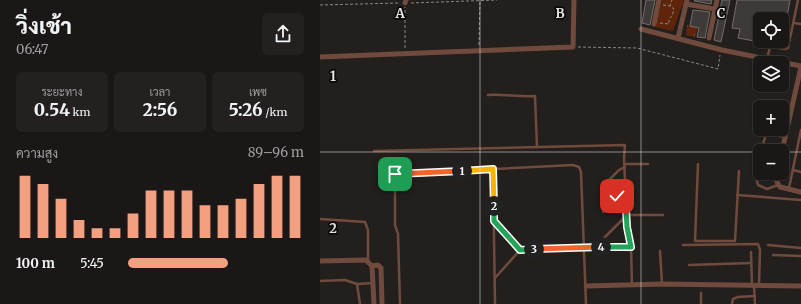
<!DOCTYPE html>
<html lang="th">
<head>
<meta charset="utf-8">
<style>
	body { margin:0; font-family:Merriweather,Sarabun,serif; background:#23201f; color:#f1f3f6; height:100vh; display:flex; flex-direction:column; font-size:15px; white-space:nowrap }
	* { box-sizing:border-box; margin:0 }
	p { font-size:13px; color:#9f9fa1 }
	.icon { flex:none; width:22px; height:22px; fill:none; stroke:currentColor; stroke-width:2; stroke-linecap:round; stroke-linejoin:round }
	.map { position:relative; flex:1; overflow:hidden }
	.side { display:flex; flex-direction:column; background:#1a1716; width:320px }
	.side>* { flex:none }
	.tools { position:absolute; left:433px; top:12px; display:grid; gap:8px }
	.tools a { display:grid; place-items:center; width:36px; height:36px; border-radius:6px; background:#1a1716; box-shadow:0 1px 3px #0004,0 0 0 1px #383635; font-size:20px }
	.pin { position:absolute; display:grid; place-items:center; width:34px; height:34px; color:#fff; margin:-17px; border-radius:8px; box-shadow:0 2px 6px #0006 }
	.km { position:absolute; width:20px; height:20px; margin:-10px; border-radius:50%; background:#222; color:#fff; font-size:11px; line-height:20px; text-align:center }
	.round { display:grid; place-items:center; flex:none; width:42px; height:42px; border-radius:6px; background:#23201f }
	.summary { display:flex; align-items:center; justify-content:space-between; height:68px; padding:0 16px }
	h1 { font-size:22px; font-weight:800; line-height:30px }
	.metrics { display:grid; grid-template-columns:repeat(3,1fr); gap:6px; height:68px; padding:4px 16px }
	.metrics div { display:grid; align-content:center; border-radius:6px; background:#23201f; text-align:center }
	.metrics b { font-size:17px; font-weight:800 }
	.metrics small { font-size:11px; font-weight:400 }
	.metrics p { font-size:11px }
	.chart { height:112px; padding:8px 16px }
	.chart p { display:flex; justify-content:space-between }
	.chart svg { width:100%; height:72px; margin-top:4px; stroke:#f2a080; stroke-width:6 }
	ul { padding:0 16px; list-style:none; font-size:13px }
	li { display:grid; grid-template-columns:64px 48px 1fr; align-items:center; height:30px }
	li i { height:10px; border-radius:5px; background:#f2a080 }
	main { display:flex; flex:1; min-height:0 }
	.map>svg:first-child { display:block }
</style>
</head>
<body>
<main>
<section class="side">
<div class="summary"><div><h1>วิ่งเช้า</h1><p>06:47</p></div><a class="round"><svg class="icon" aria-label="share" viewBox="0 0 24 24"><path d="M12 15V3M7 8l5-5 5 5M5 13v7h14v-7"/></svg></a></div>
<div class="metrics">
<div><p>ระยะทาง</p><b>0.54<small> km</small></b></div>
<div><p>เวลา</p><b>2:56</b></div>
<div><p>เพซ</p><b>5:26<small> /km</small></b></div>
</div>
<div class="chart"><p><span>ความสูง</span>89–96 m</p>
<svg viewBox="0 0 160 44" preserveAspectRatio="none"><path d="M5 44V6M15 44V11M25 44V20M35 44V33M45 44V38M55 44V38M65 44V29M75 44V15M85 44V15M95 44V15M105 44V24M115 44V24M125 44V20M135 44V11M145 44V6M155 44V6"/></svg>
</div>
<ul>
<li><b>100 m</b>5:45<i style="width:57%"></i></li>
</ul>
</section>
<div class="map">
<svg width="481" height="304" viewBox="0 0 481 304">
	<defs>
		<pattern id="grass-tufts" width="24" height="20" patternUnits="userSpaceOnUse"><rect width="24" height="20" fill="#5f2409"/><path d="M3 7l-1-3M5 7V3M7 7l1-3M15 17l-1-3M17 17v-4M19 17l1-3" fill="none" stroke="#76442d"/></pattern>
	</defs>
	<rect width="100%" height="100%" fill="#231f1d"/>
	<path fill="url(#grass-tufts)" d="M 367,25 L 378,27 L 375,37 L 366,35 Z"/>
	<path fill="#5f2409" d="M 342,0 L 364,0 L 353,31 L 335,27 Z"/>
	<g fill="#3e3a38" stroke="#736e6c">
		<path d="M 326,0 L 335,0 L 330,25 L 322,23 Z"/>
		<path d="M 375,0 L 392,0 L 391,4 L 374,1 Z"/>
		<path d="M 402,0 L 410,0 L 401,42 L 394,40 Z"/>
		<path d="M 417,0 L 470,0 L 464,34 L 462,34 L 462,19 L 440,19 L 440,42 L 418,38 L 420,29 L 412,28 Z"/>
		<path d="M 373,10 L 390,12 L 385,38 L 377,37 L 379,28 L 370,26 Z"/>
	</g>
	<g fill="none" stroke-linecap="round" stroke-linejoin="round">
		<g stroke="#8a8785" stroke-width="1" stroke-dasharray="3 2" stroke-linecap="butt">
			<path d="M 91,3 L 177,0"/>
			<path d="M 0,5 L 79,3"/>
			<path d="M 343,5 L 350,6"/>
			<path d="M 340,23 L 349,24 L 349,19 L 352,16 L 354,9 L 350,6 L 352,0"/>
			<path d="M 159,45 L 160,0"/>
			<path d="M 258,47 L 317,48 L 398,69 L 400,55"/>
			<path d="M 85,48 L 85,7"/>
		</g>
		<g stroke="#704b3d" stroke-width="2.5">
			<path d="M 474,23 L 481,24"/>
			<path d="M 444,46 L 465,49 L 468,48 L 478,0"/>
			<path d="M 447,59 L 450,47"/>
			<path d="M 168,95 C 184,94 199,97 215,96 L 217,147"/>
			<path d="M 54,151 L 305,145 L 304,158 L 307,227 L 311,247 L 312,284"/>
			<path d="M 441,151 L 446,134 L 465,137"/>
			<path d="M 440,157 L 436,178 L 438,185 L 447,189 L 458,185"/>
			<path d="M 304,164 L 328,164"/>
			<path d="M 378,164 L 375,241 L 415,241 L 419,171"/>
			<path d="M 173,169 L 175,304"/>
			<path d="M 473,170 L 481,172"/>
			<path d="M 284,185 L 299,170 L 305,167"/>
			<path d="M 469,188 L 481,130"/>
			<path d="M 417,195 L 481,200"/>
			<path d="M 283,212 L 297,196 L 305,191"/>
			<path d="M 0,219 L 45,222 L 48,230 L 48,261"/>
			<path d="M 174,222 L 200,250"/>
			<path d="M 283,239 L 307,215 L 343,215"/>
			<path d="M 363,245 L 438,244 L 440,250 L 439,285"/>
			<path d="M 448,245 L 481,248"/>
			<path d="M 340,251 L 342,284"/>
			<path d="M 431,252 L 432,285"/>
			<path d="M 453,255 L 481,256"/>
			<path d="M 369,265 L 431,263"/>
			<path d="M 175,278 L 200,250 L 311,247"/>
			<path d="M 0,281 L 25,280 L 37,284 L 53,283"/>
			<path d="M 37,284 L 40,304"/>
			<path d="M 434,286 L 435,304"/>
			<path d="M 80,304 L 78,234 L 75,225 L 75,174 L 253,165 L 259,167 L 261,172 L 266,304"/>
			<path d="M 381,304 L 381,293"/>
			<path d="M 412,304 L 413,299 L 418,297 L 435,296"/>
		</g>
		<g stroke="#704b3d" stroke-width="5">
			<path d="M 85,3 L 86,0"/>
			<path d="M 366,4 L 395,9"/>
			<path d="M 334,24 L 339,0"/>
			<path d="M 321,29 L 402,50 L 481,66"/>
			<path d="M 358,38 L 367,0"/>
			<path d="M 389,38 L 397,0"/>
			<path d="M 0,57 L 253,47 L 254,0"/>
			<path d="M 462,151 L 481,67"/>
			<path d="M 457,173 L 457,182 L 460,187 L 481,192"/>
			<path d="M 0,261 L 46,260 L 52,266 L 54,304"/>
			<path d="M 52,266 L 58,265 L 61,268 L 62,304"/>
			<path d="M 266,286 L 342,284 L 481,286"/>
		</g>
	</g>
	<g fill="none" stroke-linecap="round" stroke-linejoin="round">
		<g stroke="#fff" stroke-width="8">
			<path id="split-1" d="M 75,174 L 142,171"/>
		</g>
		<g stroke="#fff" stroke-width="8">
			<path id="split-2" d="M 142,171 L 173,169 L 174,206"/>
		</g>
		<g stroke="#fff" stroke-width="8">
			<path id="split-3" d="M 174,206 L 174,221 L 200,250 L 214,249"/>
		</g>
		<g stroke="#fff" stroke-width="8">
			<path id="split-4" d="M 214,249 L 281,247"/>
		</g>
		<g stroke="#fff" stroke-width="8">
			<path id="split-5" d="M 281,247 L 311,247 L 307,227 L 306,209"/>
		</g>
		<g stroke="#fff" stroke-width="8">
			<path id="split-6" d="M 297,196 L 306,191 L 306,209"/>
		</g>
		<use href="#split-1" stroke="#f0652b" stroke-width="5"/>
		<use href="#split-2" stroke="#f5b400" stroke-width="5"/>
		<use href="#split-3" stroke="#22a559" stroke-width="5"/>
		<use href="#split-4" stroke="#f0652b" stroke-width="5"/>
		<use href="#split-5" stroke="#22a559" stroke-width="5"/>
		<use href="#split-6" stroke="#f5b400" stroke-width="5"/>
	</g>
	<path fill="none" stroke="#e5e2e1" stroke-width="1" stroke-opacity="0.55" d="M 160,0 L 160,304M 321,0 L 321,304M 0,152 L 440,152M 462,152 L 481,152"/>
	<g font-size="13" text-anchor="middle" font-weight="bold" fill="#e5e2e1" stroke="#0b0908" stroke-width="3.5" stroke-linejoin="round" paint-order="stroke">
		<text x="80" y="18">A</text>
		<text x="240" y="18">B</text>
		<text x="401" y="18">C</text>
		<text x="13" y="81">1</text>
		<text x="13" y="233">2</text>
	</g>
</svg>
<div class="tools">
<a><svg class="icon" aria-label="locate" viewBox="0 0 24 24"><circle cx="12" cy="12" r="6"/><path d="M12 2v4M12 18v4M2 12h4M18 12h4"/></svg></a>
<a><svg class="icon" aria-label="layers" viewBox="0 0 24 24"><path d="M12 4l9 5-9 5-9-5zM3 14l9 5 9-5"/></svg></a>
<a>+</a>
<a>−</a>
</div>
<div class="pin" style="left:75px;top:174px;background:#1e9e55"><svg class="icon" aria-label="arrive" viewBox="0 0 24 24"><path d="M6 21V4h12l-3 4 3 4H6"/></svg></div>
<div class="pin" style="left:297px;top:196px;background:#d93025"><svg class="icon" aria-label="check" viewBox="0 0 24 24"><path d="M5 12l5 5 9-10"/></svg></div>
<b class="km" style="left:142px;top:171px">1</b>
<b class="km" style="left:174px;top:206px">2</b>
<b class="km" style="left:214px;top:249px">3</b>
<b class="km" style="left:281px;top:247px">4</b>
</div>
</main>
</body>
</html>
